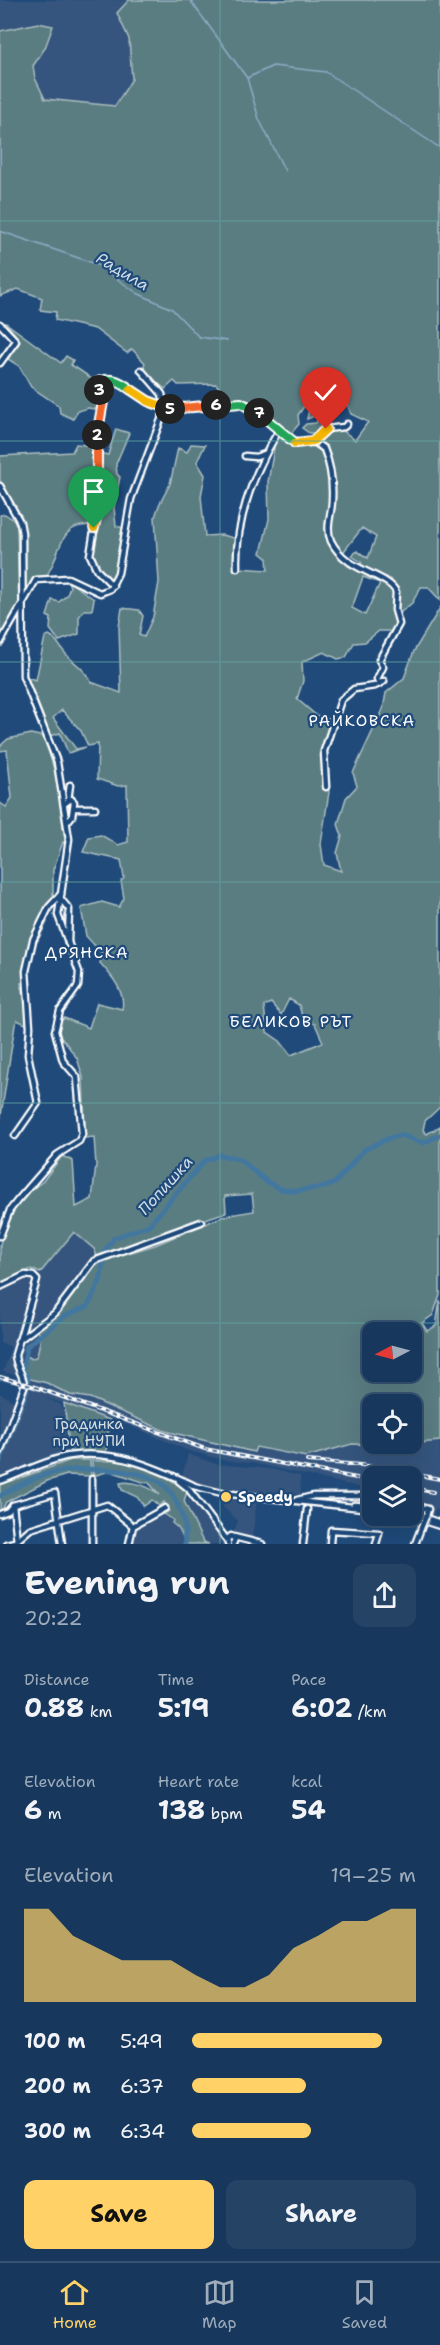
<!DOCTYPE html>
<html lang="en">
<head>
<meta charset="utf-8">
<style>
	body { margin:0; font-family:"Shantell Sans",sans-serif; background:#244365; color:#f1f3f6; height:100vh; display:flex; flex-direction:column; font-size:22px; white-space:nowrap }
	* { box-sizing:border-box; margin:0 }
	p { font-size:20px; color:#9eacbb }
	.icon { flex:none; width:33px; height:33px; fill:none; stroke:currentColor; stroke-width:2; stroke-linecap:round; stroke-linejoin:round }
	.map { position:relative; height:1544px; overflow:hidden }
	.drawer { display:flex; flex-direction:column; background:#17385c; flex:1 }
	.drawer>* { flex:none }
	.needle { width:39px; rotate:264deg }
	.buttons { position:absolute; left:362px; top:1322px; display:grid; gap:12px }
	.buttons a { display:grid; place-items:center; width:60px; height:60px; border-radius:12px; background:#17385c; box-shadow:0 6px 24px #0002,0 0 0 2px #365272; font-size:30px }
	.pin { position:absolute; display:grid; place-items:center; width:51px; height:51px; color:#fff; margin:-62px -26px; border-radius:50% 50% 50% 0; rotate:-45deg; box-shadow:0 0 6px #0007 }
	.pin .icon { rotate:45deg }
	.km { position:absolute; width:30px; height:30px; margin:-15px; border-radius:50%; background:#222; color:#fff; font-size:16px; line-height:30px; text-align:center }
	.round { display:grid; place-items:center; flex:none; width:63px; height:63px; border-radius:12px; background:#244365 }
	.head { display:flex; align-items:center; justify-content:space-between; height:102px; padding:0 24px }
	h1 { font-size:33px; font-weight:700; line-height:45px }
	.metrics { display:grid; grid-template-columns:repeat(3,1fr); gap:9px; height:102px; padding:6px 24px }
	.metrics div { display:grid; align-content:center }
	.metrics b { font-size:26px; font-weight:700 }
	.metrics small { font-size:16px; font-weight:400 }
	.metrics p { font-size:16px }
	.chart { height:168px; padding:12px 24px }
	.chart p { display:flex; justify-content:space-between }
	.chart svg { width:100%; height:108px; margin-top:6px; fill:#ffd166; opacity:.7 }
	.action { display:flex; gap:12px; margin-top:auto; padding:12px 24px }
	.action a { flex:1; height:69px; border-radius:12px; background:#ffd166; color:#111; font-size:24px; font-weight:700; line-height:69px; text-align:center }
	.action a+a { background:#244365; color:#f1f3f6 }
	ul { padding:0 24px; list-style:none; font-size:20px }
	li { display:grid; grid-template-columns:96px 72px 1fr; align-items:center; height:45px }
	li i { height:15px; border-radius:8px; background:#ffd166 }
	.tabs { display:flex; justify-content:space-around; align-items:center; height:84px; border-top:2px solid #365272; background:#17385c; font-size:16px; color:#9eacbb }
	.tabs a { display:grid; justify-items:center; gap:3px }
	.tabs .on { color:#ffd166 }
	.map>svg:first-child { display:block }
</style>
</head>
<body>
<div class="map">
<svg width="440" height="1544" viewBox="0 0 440 1544">
	<rect width="100%" height="100%" fill="#1f4a7a"/>
	<filter id="ink" filterUnits="userSpaceOnUse"><feTurbulence type="fractalNoise" baseFrequency=".0167" numOctaves="2"/><feDisplacementMap in="SourceGraphic" scale="12" xChannelSelector="R" yChannelSelector="G"/><feConvolveMatrix kernelMatrix="1 2 1 2 8 2 1 2 1" color-interpolation-filters="sRGB"/></filter>
	<g filter="url(#ink)">
		<g fill="#34547e">
			<path d="M 0,0 L 129,0 L 117,13 L 129,39 L 132,79 L 115,106 L 45,99 L 35,78 L 33,66 L 40,53 L 0,31 Z"/>
			<path d="M 74,1232 L 94,1249 L 97,1256 L 53,1313 L 26,1333 L 40,1273 Z"/>
			<path d="M 30,1276 L 35,1278 L 35,1284 L 21,1335 L 23,1340 L 37,1330 L 41,1336 L 37,1356 L 32,1359 L 27,1357 L 24,1369 L 26,1378 L 47,1383 L 70,1395 L 90,1398 L 165,1431 L 254,1452 L 255,1447 L 305,1457 L 352,1444 L 398,1445 L 440,1441 L 440,1510 L 435,1510 L 432,1519 L 411,1512 L 418,1513 L 411,1506 L 411,1476 L 372,1476 L 372,1490 L 252,1463 L 227,1461 L 189,1451 L 116,1420 L 46,1398 L 61,1405 L 63,1410 L 67,1454 L 0,1477 L 0,1465 L 27,1391 L 24,1389 L 25,1378 L 0,1371 L 4,1370 L 11,1347 L 0,1343 L 0,1290 Z"/>
			<path d="M 0,1393 L 16,1403 L 0,1442 Z"/>
			<path d="M 188,1454 L 216,1464 L 271,1469 L 300,1476 L 301,1494 L 258,1494 L 197,1485 L 182,1476 Z"/>
			<path d="M 224,1496 L 257,1500 L 252,1538 L 233,1533 L 238,1521 L 223,1507 Z"/>
			<path d="M 187,1498 L 192,1499 L 224,1544 L 204,1544 L 184,1500 Z"/>
			<path d="M 160,1512 L 173,1520 L 172,1523 L 178,1528 L 187,1544 L 130,1544 L 134,1526 Z"/>
		</g>
		<g fill="#5a7d82" stroke="#acbec0" stroke-width="1.5" fill-rule="evenodd">
			<path d="M 129,0 L 440,0 L 440,600 L 428,587 L 421,587 L 412,603 L 401,612 L 394,635 L 388,631 L 379,631 L 365,642 L 354,643 L 346,657 L 338,659 L 324,652 L 302,662 L 303,681 L 297,699 L 317,716 L 335,721 L 330,730 L 324,763 L 329,792 L 321,844 L 324,865 L 341,871 L 337,853 L 342,836 L 338,824 L 346,798 L 357,786 L 353,773 L 383,709 L 386,693 L 404,678 L 414,651 L 440,608 L 440,1107 L 425,1121 L 423,1130 L 427,1134 L 440,1126 L 440,1295 L 433,1315 L 422,1323 L 427,1331 L 436,1326 L 440,1300 L 440,1441 L 398,1445 L 352,1444 L 306,1457 L 256,1447 L 254,1452 L 165,1431 L 90,1398 L 70,1395 L 47,1383 L 26,1378 L 24,1369 L 27,1356 L 32,1359 L 37,1356 L 41,1336 L 37,1330 L 56,1314 L 95,1263 L 155,1245 L 224,1216 L 254,1211 L 252,1194 L 225,1196 L 226,1212 L 97,1256 L 94,1249 L 74,1232 L 40,1273 L 31,1269 L 0,1285 L 0,1244 L 13,1204 L 43,1181 L 62,1156 L 73,1161 L 76,1207 L 92,1199 L 96,1165 L 94,1137 L 85,1138 L 83,1077 L 77,1058 L 59,1034 L 60,1023 L 64,1018 L 89,1028 L 97,1003 L 122,1009 C 126,992 111,975 100,963 L 101,959 L 105,957 L 86,936 L 81,908 L 102,902 L 119,907 L 124,898 L 121,881 L 124,878 L 121,860 L 83,852 L 89,837 L 101,835 L 118,845 L 128,842 L 127,785 L 118,786 L 97,779 L 98,744 L 88,746 L 81,731 L 62,710 L 53,718 L 76,749 L 86,747 L 68,753 L 60,733 L 50,736 L 26,677 L 36,680 L 45,637 L 49,635 C 57,639 59,646 65,653 C 76,666 81,664 91,682 L 121,693 L 119,627 L 122,608 L 139,610 L 143,616 L 139,635 L 144,637 L 153,617 L 159,582 L 155,517 L 159,505 L 170,484 L 178,448 L 187,452 L 191,444 L 205,445 L 197,462 L 205,475 L 201,496 L 205,536 L 222,535 L 238,539 L 240,568 L 268,570 L 267,558 L 261,553 L 269,519 L 268,482 L 277,431 L 297,444 L 316,443 C 331,457 330,484 332,502 L 335,499 L 326,451 L 318,440 L 326,435 L 330,426 L 342,430 L 355,440 L 368,422 L 351,414 L 346,401 L 328,407 L 330,419 L 324,419 L 324,424 L 328,427 L 322,433 L 309,433 L 302,428 L 306,424 L 316,423 L 318,418 L 314,416 L 307,419 L 310,404 L 307,402 L 298,415 L 299,424 L 289,436 L 250,401 L 226,401 L 226,396 L 216,384 L 178,385 L 174,381 L 165,389 L 142,369 L 145,363 L 132,349 L 127,353 L 95,329 L 55,320 L 56,312 L 40,310 L 42,298 L 18,289 L 0,296 L 0,31 L 38,23 L 53,26 L 45,48 L 33,66 L 35,78 L 45,99 L 115,106 L 132,79 L 129,39 L 117,13 ZM 362,528 L 376,537 L 368,558 L 357,551 L 352,556 L 361,562 L 363,569 L 358,571 L 348,566 L 341,555 ZM 363,577 L 380,583 L 365,615 L 352,608 ZM 289,999 L 299,1005 L 303,1020 L 315,1024 L 323,1042 L 291,1055 L 280,1041 L 267,1032 L 264,1006 L 271,1003 L 281,1015 ZM 372,1332 L 411,1332 L 411,1371 L 372,1371 ZM 372,1404 L 411,1404 L 411,1443 L 372,1443 Z"/>
			<path d="M 6,323 L 61,363 L 66,356 L 73,360 L 71,365 C 90,376 104,385 100,410 L 88,408 L 78,411 L 73,419 L 60,413 L 59,406 L 31,387 L 19,366 L 8,359 L 19,339 Z"/>
			<path d="M 116,429 L 129,433 L 116,464 L 117,474 L 120,477 L 114,508 L 116,526 L 123,528 L 115,574 L 110,585 L 89,555 L 94,526 C 67,522 62,539 55,559 C 53,565 49,570 47,576 L 31,583 L 23,601 L 24,532 L 0,480 L 0,456 L 72,452 L 76,444 L 94,446 L 94,452 L 108,455 Z"/>
			<path d="M 5,514 L 14,520 L 17,527 L 19,603 L 18,613 L 0,643 L 0,515 Z"/>
			<path d="M 68,581 L 94,599 L 92,610 L 84,610 L 79,617 L 79,634 L 59,641 L 50,629 L 51,618 L 47,616 L 52,600 L 59,602 L 67,595 L 70,587 Z"/>
			<path d="M 31,734 L 44,737 L 55,772 L 66,845 L 63,842 L 53,870 L 53,903 L 44,921 L 47,922 L 36,944 L 30,944 L 24,982 L 21,983 L 30,1026 L 17,1020 L 15,1025 L 0,1122 L 0,803 L 6,807 L 12,798 L 7,750 L 0,751 L 0,746 L 8,739 Z"/>
			<path d="M 64,1403 L 110,1420 L 106,1452 L 70,1453 Z"/>
			<path d="M 71,1460 L 90,1460 L 91,1476 L 67,1475 L 47,1481 L 6,1502 L 0,1514 L 0,1485 Z"/>
			<path d="M 92,1460 C 100,1462 108,1460 116,1461 C 139,1464 170,1476 187,1492 L 184,1501 L 203,1542 L 209,1544 L 187,1544 L 178,1528 L 172,1523 L 173,1520 L 164,1514 L 169,1511 L 164,1502 L 159,1506 L 152,1500 L 144,1506 L 137,1497 L 122,1490 L 120,1483 C 133,1480 150,1487 160,1495 L 148,1482 L 143,1482 L 110,1471 L 93,1476 Z"/>
		</g>
		<g fill="none" stroke-linecap="round" stroke-linejoin="round">
			<g stroke="#8eadc6" stroke-width="1.5">
				<path d="M 190,0 L 247,78 L 259,119 L 285,171"/>
				<path d="M 247,78 L 273,66 L 326,72 L 440,148"/>
				<path d="M 0,231 L 96,264 L 137,293 L 172,309 L 199,337 L 227,341"/>
			</g>
			<g stroke="#4377a0" stroke-width="5">
				<path d="M 0,1461 L 26,1392 L 28,1377 L 23,1371 L 27,1346 L 65,1316 L 88,1306 L 100,1281 L 106,1249 L 114,1238 L 149,1225 L 204,1161 L 220,1155 L 239,1159 L 267,1182 L 281,1189 L 295,1191 L 325,1187 L 335,1183 L 364,1150 L 387,1139 L 401,1135 L 423,1143 L 440,1135"/>
				<path d="M 0,1496 C 15,1487 34,1477 51,1473 C 78,1467 147,1466 167,1488 C 175,1496 185,1519 185,1530 C 185,1535 184,1539 185,1544"/>
			</g>
			<g stroke="#fff" stroke-width="9">
				<g id="minor">
					<path d="M 0,324 L 16,341 L 0,363"/>
					<path d="M 141,370 L 162,394 L 165,407"/>
					<path d="M 313,441 L 324,449 C 330,464 333,483 332,500 C 332,514 325,527 331,541 C 346,572 388,574 396,592 L 395,610 L 399,624 L 379,660 L 383,667 L 377,679 L 379,684"/>
					<path d="M 245,456 L 256,457 L 265,454"/>
					<path d="M 0,486 L 20,522 L 22,533 L 23,676 L 57,762 L 69,839 L 58,915 L 79,972 L 78,986 L 60,1011 L 55,1031 L 63,1061 L 77,1077 L 82,1134 L 79,1141 L 57,1155 L 17,1201 L 10,1210 L 0,1236"/>
					<path d="M 237,568 C 235,519 254,472 279,430"/>
					<path d="M 113,586 L 97,570 L 90,555 L 98,508 L 96,450 L 103,402 L 96,383 C 117,372 129,391 147,400 C 152,403 159,405 165,407"/>
					<path d="M 0,643 L 36,580 L 68,578 L 100,593 L 110,589 L 118,573 L 131,499 L 165,409 L 241,403 L 253,408 L 291,440 L 301,443 L 313,441 L 326,429 L 344,427 L 347,424"/>
					<path d="M 326,787 L 324,751 L 341,700 L 354,689 L 375,686 L 384,681"/>
					<path d="M 68,800 L 70,785"/>
					<path d="M 64,804 L 71,799 L 74,802 L 72,816 L 67,822"/>
					<path d="M 73,808 L 95,808"/>
					<path d="M 60,898 L 69,909 L 68,943"/>
					<path d="M 15,1136 L 38,1103 L 28,1055 L 30,1027 L 26,971 L 33,940 L 49,907 L 61,894"/>
					<path d="M 0,1287 L 25,1275 L 33,1276 L 37,1280 L 15,1355 C 15,1367 25,1376 24,1387 L 0,1452"/>
					<path d="M 18,1341 L 55,1313 L 94,1261 L 201,1222"/>
					<path d="M 92,1479 L 92,1544"/>
					<path d="M 0,1481 C 22,1473 46,1460 69,1456 C 114,1449 154,1467 193,1485"/>
					<path d="M 179,1481 L 189,1489"/>
					<path d="M 194,1486 L 222,1493 L 372,1509"/>
					<path d="M 190,1491 L 227,1540"/>
					<path d="M 297,1500 L 313,1496 L 372,1496"/>
					<path d="M 13,1505 L 17,1541"/>
					<path d="M 354,1505 L 372,1506"/>
					<path d="M 411,1505 L 428,1509 L 426,1516"/>
					<path d="M 411,1513 L 440,1523"/>
					<path d="M 0,1514 L 8,1511 L 13,1505 L 55,1493 L 62,1544"/>
					<path d="M 405,1515 L 440,1526"/>
					<path d="M 234,1537 L 262,1544"/>
					<path d="M 6,1544 L 15,1542 L 30,1529 L 107,1505 L 133,1526"/>
					<path d="M 129,1544 L 133,1526 L 165,1508"/>
					<path d="M 228,1544 L 227,1539 L 231,1536 L 235,1539 L 233,1544"/>
					<path d="M 303,1544 L 307,1509"/>
					<path d="M 330,1544 L 331,1530 L 379,1533 L 376,1544"/>
					<path d="M 415,1544 L 423,1523"/>
				</g>
			</g>
			<use href="#minor" stroke="#1f4a7a" stroke-width="4.5"/>
			<g stroke="#fff" stroke-width="4">
				<g id="rail">
					<path d="M 0,1377 L 35,1387 L 205,1449 L 372,1481"/>
					<path d="M 307,1461 L 362,1465 L 440,1479"/>
					<path d="M 411,1488 L 433,1492"/>
				</g>
			</g>
			<use href="#rail" stroke="#1f4a7a" stroke-width="1.5" stroke-dasharray="4.5" stroke-linecap="butt"/>
			<g stroke="#fff" stroke-width="9" stroke-linecap="butt">
				<path id="minor-bridge" d="M 423,1523 L 426,1516"/>
			</g>
			<use href="#minor-bridge" stroke="#1f4a7a" stroke-width="4.5"/>
		</g>
	</g>
	<g fill="none" stroke-linecap="round" stroke-linejoin="round" filter="url(#ink)">
		<g stroke="#fff" stroke-width="12">
			<path id="split-1" d="M 94,528 L 98,508 L 97,482"/>
		</g>
		<g stroke="#fff" stroke-width="12">
			<path id="split-2" d="M 97,482 L 97,435"/>
		</g>
		<g stroke="#fff" stroke-width="12">
			<path id="split-3" d="M 97,435 L 103,402 L 99,390"/>
		</g>
		<g stroke="#fff" stroke-width="12">
			<path id="split-4" d="M 99,390 L 96,383 C 109,376 119,381 130,389"/>
		</g>
		<g stroke="#fff" stroke-width="12">
			<path id="split-5" d="M 130,389 L 148,401 L 170,409"/>
		</g>
		<g stroke="#fff" stroke-width="12">
			<path id="split-6" d="M 170,409 L 216,405"/>
		</g>
		<g stroke="#fff" stroke-width="12">
			<path id="split-7" d="M 216,405 L 241,403 L 259,413"/>
		</g>
		<g stroke="#fff" stroke-width="12">
			<path id="split-8" d="M 259,413 L 295,443"/>
		</g>
		<g stroke="#fff" stroke-width="12">
			<path id="split-9" d="M 295,443 L 313,441 L 326,429"/>
		</g>
		<use href="#split-1" stroke="#f5b400" stroke-width="8"/>
		<use href="#split-2" stroke="#f0652b" stroke-width="8"/>
		<use href="#split-3" stroke="#f0652b" stroke-width="8"/>
		<use href="#split-4" stroke="#22a559" stroke-width="8"/>
		<use href="#split-5" stroke="#f5b400" stroke-width="8"/>
		<use href="#split-6" stroke="#f0652b" stroke-width="8"/>
		<use href="#split-7" stroke="#22a559" stroke-width="8"/>
		<use href="#split-8" stroke="#22a559" stroke-width="8"/>
		<use href="#split-9" stroke="#f5b400" stroke-width="8"/>
	</g>
	<path fill="none" stroke="#63a6a1" stroke-width="1.5" stroke-opacity="0.55" d="M 220,0 L 220,1544M 0,221 L 440,221M 0,441 L 440,441M 0,662 L 440,662M 0,882 L 440,882M 0,1103 L 440,1103M 0,1323 L 440,1323"/>
	<circle fill="#ffd166" stroke="#1f4a7a" stroke-width="2" cx="226" cy="1497" r="6"/>
	<g text-anchor="middle" stroke-width="4.5" stroke-linejoin="round" paint-order="stroke">
		<g font-size="15" fill="#d6dee0" stroke="#1f4a7a">
			<text x="89" y="1429">Градинка<tspan x="89" dy="17">при НУПИ</tspan></text>
		</g>
		<g font-size="15" font-weight="bold" fill="#fff" stroke="#1f4a7a" text-anchor="start">
			<text x="238" y="1502">Speedy</text>
		</g>
		<g font-size="16" font-style="italic" fill="#d0dde7" stroke="#1f4a7a">
			<text transform="translate(123 271) rotate(31)" y="6">Радила</text>
			<text transform="translate(165 1185) rotate(-48)" y="6">Попишка</text>
		</g>
		<g font-size="16" letter-spacing="1.5" fill="#fff" stroke="#1f4a7a">
			<text x="362" y="726">РАЙКОВСКА</text>
			<text x="87" y="958">ДРЯНСКА</text>
			<text x="291" y="1027">БЕЛИКОВ РЪТ</text>
		</g>
	</g>
</svg>
<div class="buttons">
<a><svg class="needle" viewBox="-14 -14 28 28"><path d="M0-13l5 13h-10z" fill="#e53935"/><path d="M0 13l5-13h-10z" fill="#9eacbb"/></svg></a>
<a><svg class="icon" aria-label="locate" viewBox="0 0 24 24"><circle cx="12" cy="12" r="6"/><path d="M12 2v4M12 18v4M2 12h4M18 12h4"/></svg></a>
<a><svg class="icon" aria-label="layers" viewBox="0 0 24 24"><path d="M12 4l9 5-9 5-9-5zM3 14l9 5 9-5"/></svg></a>
</div>
<div class="pin" style="left:94px;top:528px;background:#1e9e55"><svg class="icon" aria-label="arrive" viewBox="0 0 24 24"><path d="M6 21V4h12l-3 4 3 4H6"/></svg></div>
<div class="pin" style="left:326px;top:429px;background:#d93025"><svg class="icon" aria-label="check" viewBox="0 0 24 24"><path d="M5 12l5 5 9-10"/></svg></div>
<b class="km" style="left:97px;top:435px">2</b>
<b class="km" style="left:99px;top:390px">3</b>
<b class="km" style="left:170px;top:409px">5</b>
<b class="km" style="left:216px;top:405px">6</b>
<b class="km" style="left:259px;top:413px">7</b>
</div>
<section class="drawer">
<div class="head"><div><h1>Evening run</h1><p>20:22</p></div><a class="round"><svg class="icon" aria-label="share" viewBox="0 0 24 24"><path d="M12 15V3M7 8l5-5 5 5M5 13v7h14v-7"/></svg></a></div>
<div class="metrics">
<div><p>Distance</p><b>0.88<small> km</small></b></div>
<div><p>Time</p><b>5:19</b></div>
<div><p>Pace</p><b>6:02<small> /km</small></b></div>
</div>
<div class="metrics">
<div><p>Elevation</p><b>6<small> m</small></b></div>
<div><p>Heart rate</p><b>138<small> bpm</small></b></div>
<div><p>kcal</p><b>54</b></div>
</div>
<div class="chart"><p><span>Elevation</span>19–25 m</p>
<svg viewBox="0 0 160 44" preserveAspectRatio="none"><path d="M0 44V6L10 6L20 17L30 22L40 27L50 27L60 27L70 33L80 38L90 38L100 33L110 22L120 17L130 11L140 11L150 6L160 6V44z"/></svg>
</div>
<ul>
<li><b>100 m</b>5:49<i style="width:85%"></i></li>
<li><b>200 m</b>6:37<i style="width:51%"></i></li>
<li><b>300 m</b>6:34<i style="width:53%"></i></li>
</ul>
<div class="action"><a>Save</a><a>Share</a></div>
</section>
<nav class="tabs">
<a class="on"><svg class="icon" aria-label="home" viewBox="0 0 24 24"><path d="M3 11l9-7 9 7M6 9v11h12V9"/></svg>Home</a>
<a><svg class="icon" aria-label="map" viewBox="0 0 24 24"><path d="M3 6l6-2 6 2 6-2v14l-6 2-6-2-6 2zM9 4v14M15 6v14"/></svg>Map</a>
<a><svg class="icon" aria-label="saved" viewBox="0 0 24 24"><path d="M7 4h10v16l-5-4-5 4z"/></svg>Saved</a>
</nav>
</body>
</html>
